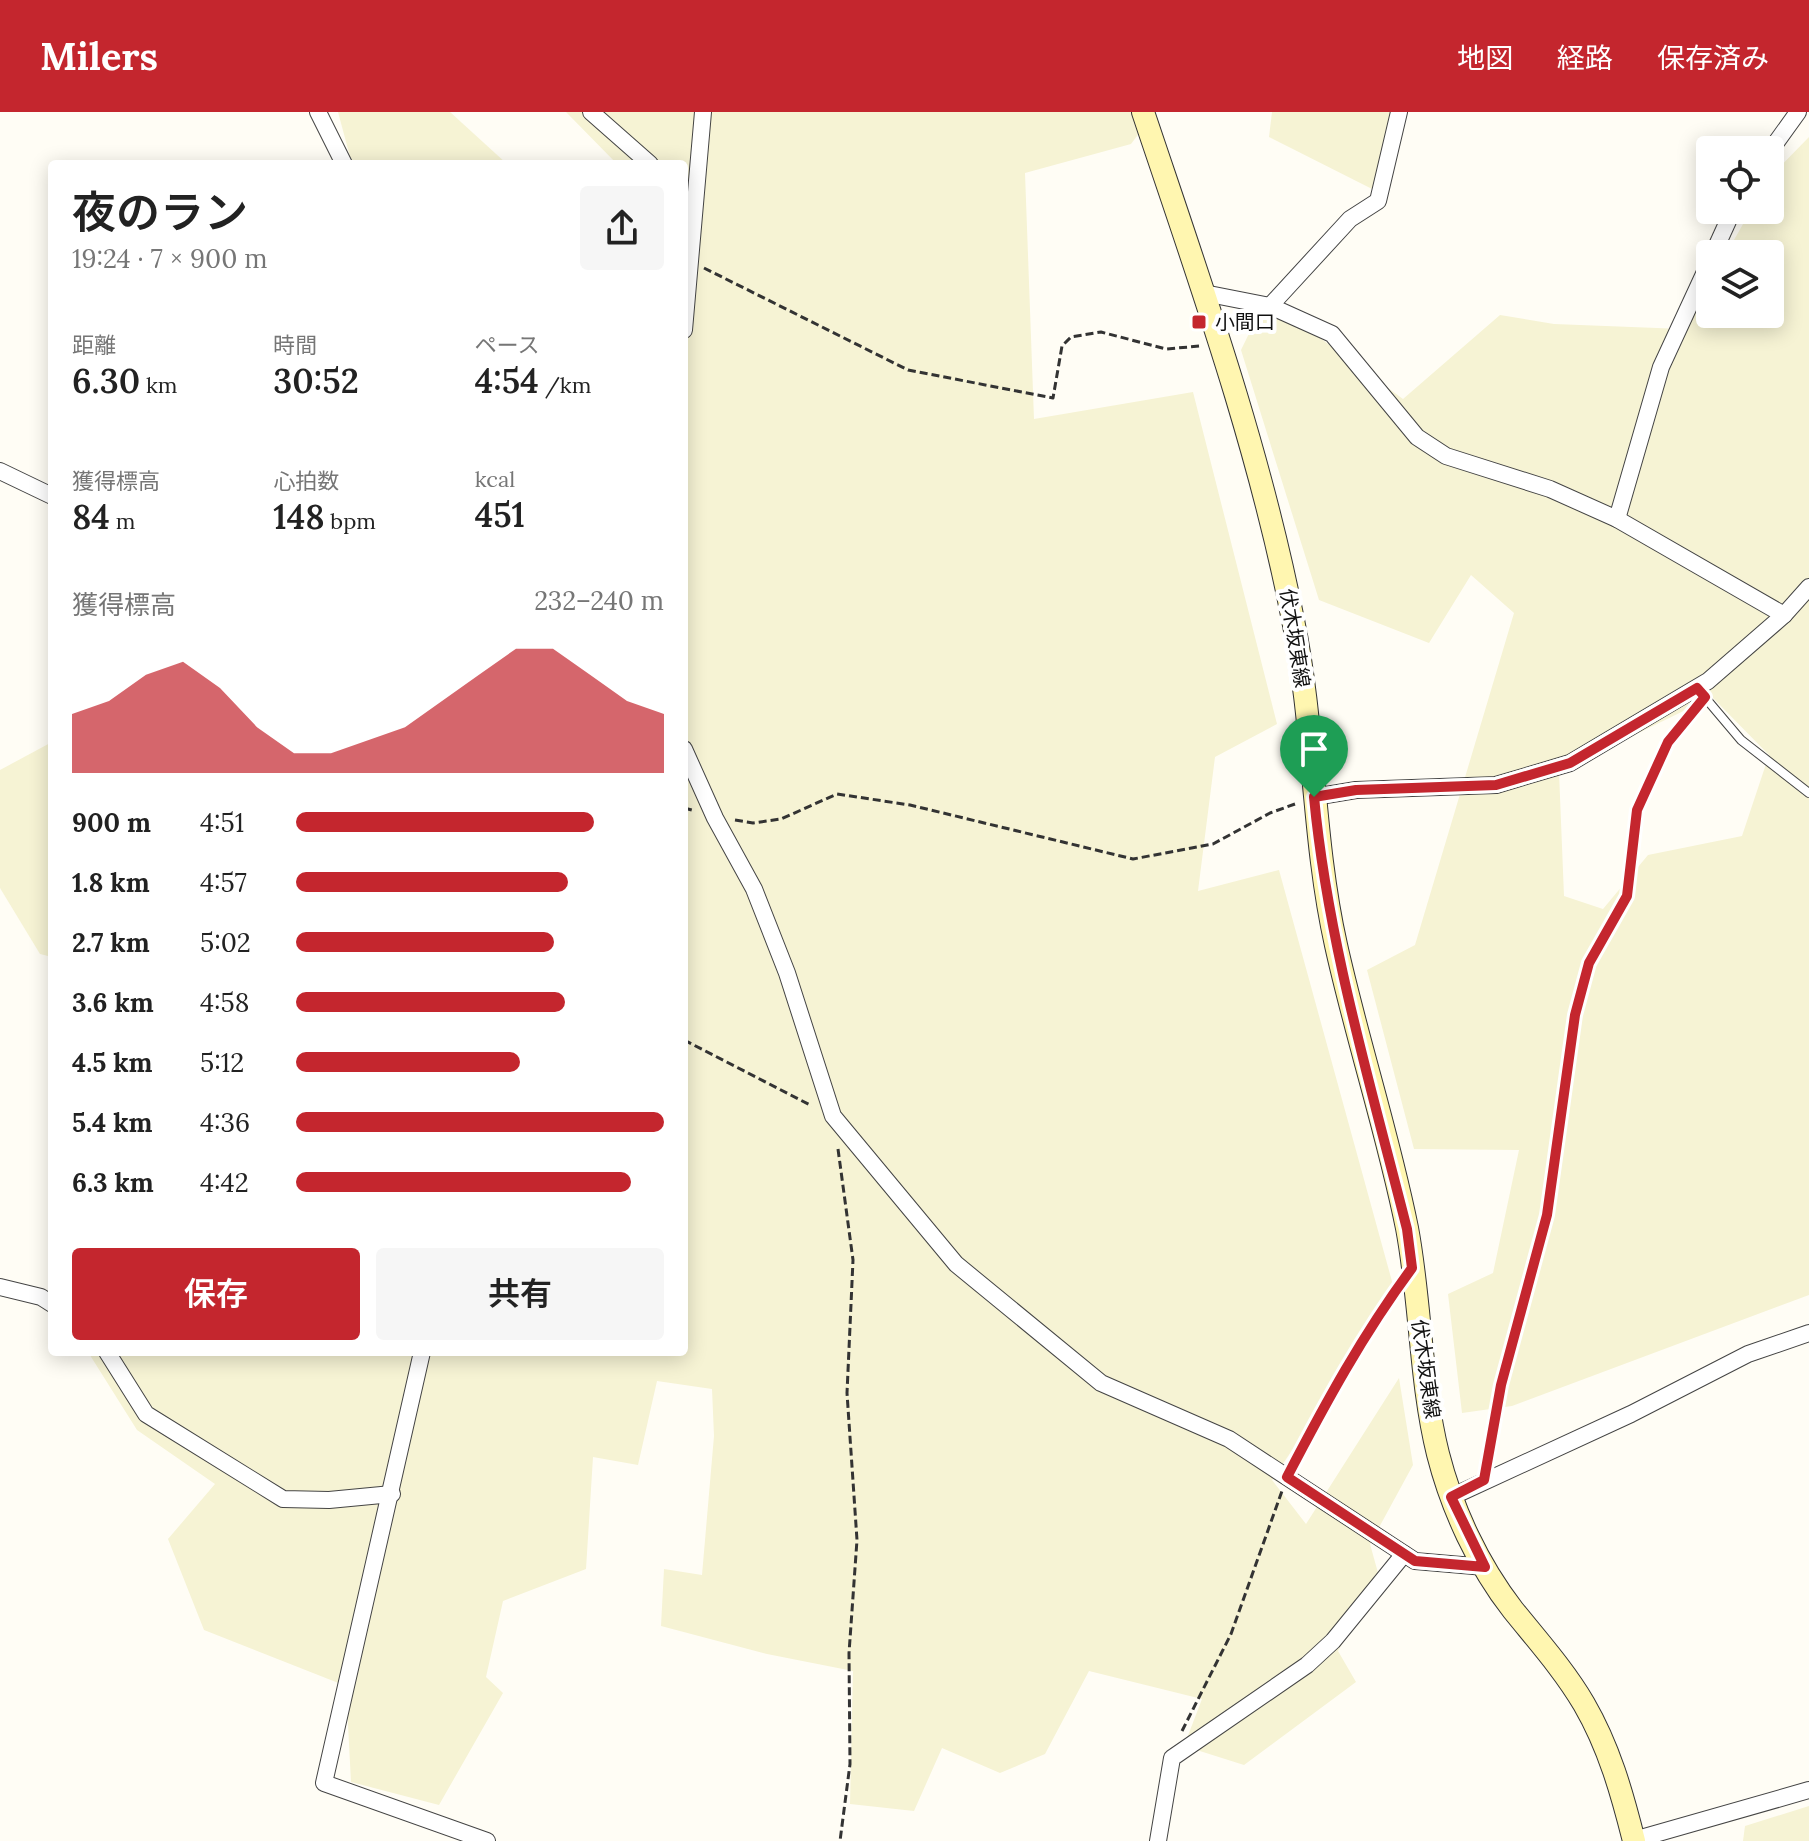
<!DOCTYPE html>
<html lang="ja">
<head>
<meta charset="utf-8">
<style>
	body { margin:0; font-family:Lora,"Noto Sans JP",serif; background:#f6f6f6; color:#222; height:100vh; display:flex; flex-direction:column; font-size:30px; white-space:nowrap }
	* { box-sizing:border-box; margin:0 }
	p { font-size:26px; color:#767676 }
	.icon { flex:none; width:44px; height:44px; fill:none; stroke:currentColor; stroke-width:2; stroke-linecap:round; stroke-linejoin:round }
	.map { position:relative; flex:1; overflow:hidden }
	.side { position:absolute; left:48px; top:48px; width:640px; height:1196px; display:flex; flex-direction:column; background:#fff; border-radius:8px; box-shadow:0 4px 20px #0003 }
	.side>* { flex:none }
	.fabs { position:absolute; left:1696px; top:24px; display:grid; gap:16px }
	.fabs a { display:grid; place-items:center; width:88px; height:88px; border-radius:8px; background:#fff; box-shadow:0 4px 20px #0003; font-size:40px }
	.pin { position:absolute; display:grid; place-items:center; width:68px; height:68px; color:#fff; margin:-82px -34px; border-radius:50% 50% 50% 0; rotate:-45deg; box-shadow:0 0 8px #0007 }
	.pin .icon { rotate:45deg }
	.round { display:grid; place-items:center; flex:none; width:84px; height:84px; border-radius:8px; background:#f6f6f6 }
	.overview { display:flex; align-items:center; justify-content:space-between; height:136px; padding:0 24px }
	h1 { font-size:44px; font-weight:600; line-height:60px }
	.stats { display:grid; grid-template-columns:repeat(3,1fr); gap:12px; height:136px; padding:8px 24px }
	.stats div { display:grid; align-content:center }
	.stats b { font-size:34px; font-weight:600 }
	.stats small { font-size:22px; font-weight:400 }
	.stats p { font-size:22px }
	.chart { height:224px; padding:16px 24px }
	.chart p { display:flex; justify-content:space-between }
	.chart svg { width:100%; height:144px; margin-top:8px; fill:#c4262e; opacity:.7 }
	.cta { display:flex; gap:16px; margin-top:auto; padding:16px 24px }
	.cta a { flex:1; height:92px; border-radius:8px; background:#c4262e; color:#fff; font-size:32px; font-weight:600; line-height:92px; text-align:center }
	.cta a+a { background:#f6f6f6; color:#222 }
	ul { padding:0 24px; list-style:none; font-size:26px }
	li { display:grid; grid-template-columns:128px 96px 1fr; align-items:center; height:60px }
	li i { height:20px; border-radius:10px; background:#c4262e }
	header { display:flex; align-items:center; gap:48px; box-sizing:border-box; height:112px; padding:0 40px; background:#c4262e; color:#fff }
	header strong { font-size:38px }
	nav { display:flex; gap:44px; margin-inline-start:auto; font-size:28px }
	.map>svg:first-child { display:block }
</style>
</head>
<body>
<header>
<strong>Milers</strong>
<nav><a>地図</a><a>経路</a><a>保存済み</a></nav>
</header>
<div class="map">
<svg width="1809" height="1729" viewBox="0 0 1809 1729">
	<rect width="100%" height="100%" fill="#fffdf5"/>
	<g fill="#f6f3d4" fill-rule="evenodd">
		<path d="M 338,0 L 450,0 L 507,52 L 352,52 Z"/>
		<path d="M 566,0 L 1155,0 L 1131,32 L 1025,61 L 1034,307 L 1193,280 L 1277,612 L 1215,645 L 1198,779 L 1279,758 L 1396,1184 L 1272,1368 L 1306,1412 L 1399,1266 L 1413,1353 L 1370,1432 L 1380,1468 L 1338,1539 L 1356,1570 L 1244,1653 L 1184,1634 L 1202,1587 L 1089,1559 L 1045,1642 L 1000,1661 L 942,1636 L 914,1699 L 850,1692 L 853,1559 L 767,1542 L 661,1514 L 664,1457 L 702,1463 L 714,1324 L 712,1277 L 657,1269 L 638,1353 L 593,1345 L 586,1457 L 503,1489 L 486,1565 L 503,1581 L 439,1693 L 351,1670 L 346,1574 L 204,1518 L 168,1427 L 215,1372 L 137,1318 L 88,1240 L 684,1240 L 684,52 L 617,52 Z"/>
		<path d="M 1272,0 L 1405,0 L 1386,84 L 1269,25 Z"/>
		<path d="M 1809,25 L 1809,1183 L 1512,1294 L 1462,1301 L 1448,1182 L 1493,1161 L 1519,1038 L 1414,1037 L 1367,858 L 1415,833 L 1514,501 L 1471,463 L 1429,531 L 1319,488 L 1241,238 L 1259,201 L 1270,194 L 1316,223 L 1403,287 L 1500,203 L 1554,212 L 1683,217 L 1710,170 L 1710,202 L 1770,202 L 1770,142 L 1726,142 L 1751,98 L 1770,98 L 1770,65 ZM 1712,585 L 1769,643 L 1742,724 L 1648,743 L 1603,797 L 1564,784 L 1559,660 Z"/>
		<path d="M 52,630 L 52,845 L 40,842 L 0,776 L 0,658 Z"/>
		<path d="M 1809,1694 L 1809,1729 L 1743,1729 L 1745,1714 Z"/>
	</g>
	<g fill="none" stroke-linecap="round" stroke-linejoin="round">
		<g stroke="#444" stroke-width="10">
			<path id="service" d="M 1697,576 L 1741,628 L 1809,681"/>
		</g>
		<g stroke="#444" stroke-width="18">
			<g id="minor">
				<path d="M 318,0 L 344,52"/>
				<path d="M 591,0 L 650,52"/>
				<path d="M 1770,39 L 1798,0"/>
				<path d="M 1713,142 L 1733,98"/>
				<path d="M 1204,181 L 1270,194 L 1332,222 L 1417,325 L 1446,344 L 1550,377 L 1617,407 L 1784,503"/>
				<path d="M 1270,194 L 1350,107 L 1378,89 L 1399,0"/>
				<path d="M 684,218 L 703,0"/>
				<path d="M 0,359 L 52,384"/>
				<path d="M 1617,407 L 1661,255 L 1710,149"/>
				<path d="M 684,637 L 715,706 L 754,777 L 787,861 L 833,1004 L 956,1152 L 1101,1271 L 1229,1327 L 1415,1449 L 1485,1455"/>
				<path d="M 1314,685 L 1356,678 L 1496,673 L 1570,651 L 1708,569 L 1784,503 L 1809,475"/>
				<path d="M 0,1175 L 41,1185 L 52,1192"/>
				<path d="M 107,1240 L 146,1302 L 283,1387 L 329,1388 L 392,1382"/>
				<path d="M 422,1240 L 324,1671 L 487,1729"/>
				<path d="M 1451,1385 L 1631,1302 L 1748,1242 L 1809,1221"/>
				<path d="M 1634,1728 L 1809,1678"/>
				<path d="M 1158,1729 L 1172,1646 L 1307,1553 L 1333,1529 L 1404,1442"/>
			</g>
		</g>
		<g stroke="#333" stroke-width="24">
			<path id="secondary" d="M 1143,0 C 1199,167 1259,334 1293,508 C 1315,615 1312,726 1336,833 C 1357,928 1388,1021 1407,1116 C 1421,1190 1420,1270 1438,1342 C 1452,1397 1478,1453 1513,1498 C 1538,1529 1564,1558 1584,1592 C 1609,1635 1622,1681 1634,1729"/>
		</g>
		<g stroke="#333" stroke-width="3" stroke-dasharray="8 4" stroke-linecap="butt">
			<path d="M 704,156 L 908,258 L 1053,286 L 1062,234 L 1071,225 L 1101,220 L 1166,237 L 1200,234"/>
			<path d="M 684,696 L 692,698"/>
			<path d="M 735,708 L 753,711 L 781,707 L 837,682 L 910,693 L 1133,747 L 1213,732 L 1270,701 L 1295,692"/>
			<path d="M 684,928 L 812,994"/>
			<path d="M 838,1037 L 853,1148 L 847,1281 L 857,1428 L 849,1541 L 850,1652 L 840,1729"/>
			<path d="M 1295,1351 C 1326,1291 1356,1232 1396,1178"/>
			<path d="M 1487,1352 L 1501,1273 L 1547,1103 L 1575,903 L 1589,851 L 1627,784 L 1637,698 L 1668,630 L 1695,598"/>
			<path d="M 1182,1619 L 1231,1522 L 1282,1379"/>
		</g>
		<use href="#service" stroke="#fff" stroke-width="8"/>
		<use href="#minor" stroke="#fff" stroke-width="16"/>
		<use href="#secondary" stroke="#fff6b0" stroke-width="22"/>
	</g>
	<g fill="none" stroke-linecap="round" stroke-linejoin="round">
		<g stroke="#fff" stroke-width="16">
			<path id="route" d="M 1697,576 L 1705,585 L 1668,630 L 1637,698 L 1627,784 L 1589,851 L 1575,903 L 1547,1103 L 1501,1273 L 1484,1368 L 1451,1385 L 1485,1455 L 1415,1449 L 1287,1365 C 1325,1292 1363,1222 1412,1156 L 1407,1117 C 1371,974 1328,832 1314,685 L 1356,678 L 1496,673 L 1570,651 Z"/>
		</g>
		<use href="#route" stroke="#c4262e" stroke-width="10"/>
	</g>
	<rect fill="#c4262e" stroke="#fff" stroke-width="3" x="1191" y="202" width="16" height="16" rx="4"/>
	<g text-anchor="middle" stroke-width="8" stroke-linejoin="round" paint-order="stroke">
		<g font-size="20" fill="#111" stroke="#fff" text-anchor="start">
			<text x="1215" y="217">小間口</text>
		</g>
		<g font-size="20" fill="#111" stroke="#fff">
			<text transform="translate(1295 526) rotate(81)" y="7">伏木坂東線</text>
			<text transform="translate(1426 1257) rotate(82)" y="7">伏木坂東線</text>
		</g>
	</g>
</svg>
<div class="fabs">
<a><svg class="icon" aria-label="locate" viewBox="0 0 24 24"><circle cx="12" cy="12" r="6"/><path d="M12 2v4M12 18v4M2 12h4M18 12h4"/></svg></a>
<a><svg class="icon" aria-label="layers" viewBox="0 0 24 24"><path d="M12 4l9 5-9 5-9-5zM3 14l9 5 9-5"/></svg></a>
</div>
<div class="pin" style="left:1314px;top:685px;background:#1e9e55"><svg class="icon" aria-label="arrive" viewBox="0 0 24 24"><path d="M6 21V4h12l-3 4 3 4H6"/></svg></div>
<section class="side">
<div class="overview"><div><h1>夜のラン</h1><p>19:24 · 7 × 900 m</p></div><a class="round"><svg class="icon" aria-label="share" viewBox="0 0 24 24"><path d="M12 15V3M7 8l5-5 5 5M5 13v7h14v-7"/></svg></a></div>
<div class="stats">
<div><p>距離</p><b>6.30<small> km</small></b></div>
<div><p>時間</p><b>30:52</b></div>
<div><p>ペース</p><b>4:54<small> /km</small></b></div>
</div>
<div class="stats">
<div><p>獲得標高</p><b>84<small> m</small></b></div>
<div><p>心拍数</p><b>148<small> bpm</small></b></div>
<div><p>kcal</p><b>451</b></div>
</div>
<div class="chart"><p><span>獲得標高</span>232–240 m</p>
<svg viewBox="0 0 160 44" preserveAspectRatio="none"><path d="M0 44V26L10 22L20 14L30 10L40 18L50 30L60 38L70 38L80 34L90 30L100 22L110 14L120 6L130 6L140 14L150 22L160 26V44z"/></svg>
</div>
<ul>
<li><b>900 m</b>4:51<i style="width:81%"></i></li>
<li><b>1.8 km</b>4:57<i style="width:74%"></i></li>
<li><b>2.7 km</b>5:02<i style="width:70%"></i></li>
<li><b>3.6 km</b>4:58<i style="width:73%"></i></li>
<li><b>4.5 km</b>5:12<i style="width:61%"></i></li>
<li><b>5.4 km</b>4:36<i style="width:100%"></i></li>
<li><b>6.3 km</b>4:42<i style="width:91%"></i></li>
</ul>
<div class="cta"><a>保存</a><a>共有</a></div>
</section>
</div>
</body>
</html>
